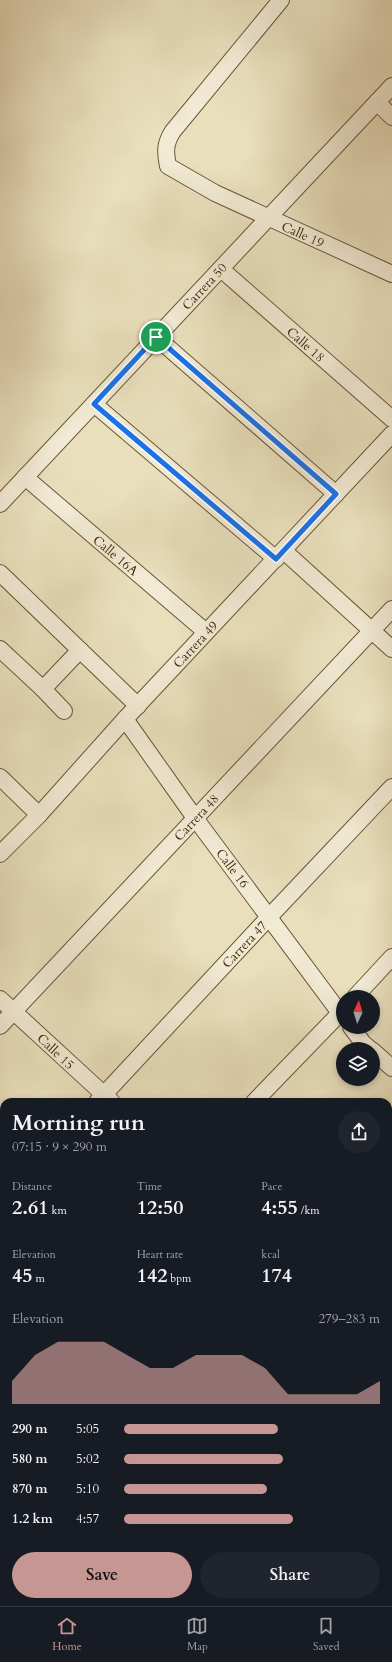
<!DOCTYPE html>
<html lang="en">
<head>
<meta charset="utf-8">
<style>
	body { margin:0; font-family:Cardo,serif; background:#20242c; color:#f1f3f6; height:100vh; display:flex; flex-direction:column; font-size:15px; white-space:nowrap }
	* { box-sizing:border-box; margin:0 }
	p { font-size:13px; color:#9ea1a6 }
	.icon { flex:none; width:22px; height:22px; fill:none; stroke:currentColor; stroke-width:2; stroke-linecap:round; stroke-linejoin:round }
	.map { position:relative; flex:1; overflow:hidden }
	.drawer { position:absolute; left:0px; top:1098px; width:392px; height:508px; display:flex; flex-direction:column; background:#171b24; border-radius:12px 12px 0 0; box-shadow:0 2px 6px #0003 }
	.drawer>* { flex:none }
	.needle { width:26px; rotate:4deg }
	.tools { position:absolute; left:336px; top:990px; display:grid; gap:8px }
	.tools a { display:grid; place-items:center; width:44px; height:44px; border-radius:50%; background:#171b24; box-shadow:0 2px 6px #0003; font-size:20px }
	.pin { position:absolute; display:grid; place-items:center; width:34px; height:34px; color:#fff; margin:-17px; border:2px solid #fff; border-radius:50%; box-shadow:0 1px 4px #0007 }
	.round { display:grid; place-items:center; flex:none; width:42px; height:42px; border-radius:21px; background:#20242c }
	.headline { display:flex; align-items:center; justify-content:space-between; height:68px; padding:0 12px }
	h1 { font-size:22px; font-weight:600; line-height:30px }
	.figures { display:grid; grid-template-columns:repeat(3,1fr); gap:6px; height:68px; padding:4px 12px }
	.figures div { display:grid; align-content:center }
	.figures b { font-size:20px; font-weight:600 }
	.figures small { font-size:11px; font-weight:400 }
	.figures p { font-size:11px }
	.chart { height:112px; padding:8px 12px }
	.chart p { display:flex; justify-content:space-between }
	.chart svg { width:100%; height:72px; margin-top:4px; fill:#c59692; opacity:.7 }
	.cta { display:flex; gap:8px; margin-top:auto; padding:8px 12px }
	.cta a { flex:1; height:46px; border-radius:24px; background:#c59692; color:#111; font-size:16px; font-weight:600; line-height:46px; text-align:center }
	.cta a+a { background:#20242c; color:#f1f3f6 }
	ul { padding:0 12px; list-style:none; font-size:13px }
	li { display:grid; grid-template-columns:64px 48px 1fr; align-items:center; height:30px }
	li i { height:10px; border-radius:5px; background:#c59692 }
	.tabs { display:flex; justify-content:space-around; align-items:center; height:56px; border-top:1px solid #363941; background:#171b24; font-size:11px; color:#9ea1a6 }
	.tabs a { display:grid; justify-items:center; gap:2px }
	.tabs .active { color:#c59692 }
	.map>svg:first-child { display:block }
</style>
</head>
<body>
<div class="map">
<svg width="392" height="1606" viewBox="0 0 392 1606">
	<rect width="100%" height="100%" fill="#e9dfbd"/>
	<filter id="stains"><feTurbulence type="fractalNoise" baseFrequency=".005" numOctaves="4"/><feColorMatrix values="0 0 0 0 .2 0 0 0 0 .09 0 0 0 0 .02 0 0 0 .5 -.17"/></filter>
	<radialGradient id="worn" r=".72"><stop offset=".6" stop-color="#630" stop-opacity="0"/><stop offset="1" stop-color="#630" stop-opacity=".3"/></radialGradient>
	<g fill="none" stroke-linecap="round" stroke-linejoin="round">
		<g stroke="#695636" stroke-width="18">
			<g id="minor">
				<path d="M 281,0 L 173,131 C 165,143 165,152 168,166 L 215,193 L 392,274"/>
				<path d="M 377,102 L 392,117"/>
				<path d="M 221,269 L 392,419"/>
				<path d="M 156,337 L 336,494"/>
				<path d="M 94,404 L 276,559"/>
				<path d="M 25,477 L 206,632"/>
				<path d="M 0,504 L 392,86"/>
				<path d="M 284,551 L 392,649"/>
				<path d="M 0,573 L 138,706"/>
				<path d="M 0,649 L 43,689"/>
				<path d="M 64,711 L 43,689 L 80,650"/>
				<path d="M 125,719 L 195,818 L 343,1017"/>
				<path d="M 0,777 L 39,815"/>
				<path d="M 0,854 L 39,815 L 125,719 L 392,434"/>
				<path d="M 355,997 L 392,957"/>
				<path d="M 0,999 L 112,1102"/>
				<path d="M 0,1026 L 392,609"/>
				<path d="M 351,1027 L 363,1043 L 370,1049"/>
				<path d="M 373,1051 L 392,1068"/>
				<path d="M 97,1102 L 270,916 L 392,787"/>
				<path d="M 254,1102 L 343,1010"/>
				<path d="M 0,1208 L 4,1203"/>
				<path d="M 388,1298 L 392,1294"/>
				<path d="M 0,1343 L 4,1340"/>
				<path d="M 388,1414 L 392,1410"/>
			</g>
		</g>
		<g stroke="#695636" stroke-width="22">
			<g id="tertiary">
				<path d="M 0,1228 L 4,1229"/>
				<path d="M 388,1457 L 392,1460"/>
			</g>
		</g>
		<use href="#minor" stroke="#f1ead4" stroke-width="16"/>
		<use href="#tertiary" stroke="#f1ead4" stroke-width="20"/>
	</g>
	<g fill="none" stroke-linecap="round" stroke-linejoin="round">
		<g stroke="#fff" stroke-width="8">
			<path id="route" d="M 156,337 L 336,494 L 276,559 L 94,404 Z"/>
		</g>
		<use href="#route" stroke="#1a73e8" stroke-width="5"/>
	</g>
	<g text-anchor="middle" stroke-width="3.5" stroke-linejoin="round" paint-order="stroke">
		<g font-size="13" fill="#3e2909" stroke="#f1ead4">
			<text transform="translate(303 234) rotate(24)" y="5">Calle 19</text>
			<text transform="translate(204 286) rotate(-47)" y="5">Carrera 50</text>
			<text transform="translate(306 344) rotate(41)" y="5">Calle 18</text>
			<text transform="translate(116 555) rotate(40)" y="5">Calle 16A</text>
			<text transform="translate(195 644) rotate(-47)" y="5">Carrera 49</text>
			<text transform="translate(196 817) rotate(-47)" y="5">Carrera 48</text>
			<text transform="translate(233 868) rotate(53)" y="5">Calle 16</text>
			<text transform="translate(244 944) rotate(-47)" y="5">Carrera 47</text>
			<text transform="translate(56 1051) rotate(43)" y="5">Calle 15</text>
		</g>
	</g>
	<rect width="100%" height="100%" filter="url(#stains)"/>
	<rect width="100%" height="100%" fill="url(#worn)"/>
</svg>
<div class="tools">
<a><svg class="needle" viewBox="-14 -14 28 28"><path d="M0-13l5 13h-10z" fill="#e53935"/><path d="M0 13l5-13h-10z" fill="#9ea1a6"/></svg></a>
<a><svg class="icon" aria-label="layers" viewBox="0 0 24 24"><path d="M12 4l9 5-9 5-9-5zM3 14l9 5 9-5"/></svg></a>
</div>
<div class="pin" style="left:156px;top:337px;background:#1e9e55"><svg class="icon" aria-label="arrive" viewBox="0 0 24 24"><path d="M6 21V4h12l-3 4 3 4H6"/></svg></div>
<section class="drawer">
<div class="headline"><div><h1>Morning run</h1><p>07:15 · 9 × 290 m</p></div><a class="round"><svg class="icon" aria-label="share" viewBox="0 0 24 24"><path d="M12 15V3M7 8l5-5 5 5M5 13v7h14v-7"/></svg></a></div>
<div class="figures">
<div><p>Distance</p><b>2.61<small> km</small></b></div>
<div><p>Time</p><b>12:50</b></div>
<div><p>Pace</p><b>4:55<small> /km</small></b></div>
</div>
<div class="figures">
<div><p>Elevation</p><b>45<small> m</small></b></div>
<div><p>Heart rate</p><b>142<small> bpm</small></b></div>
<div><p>kcal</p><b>174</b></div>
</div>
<div class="chart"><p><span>Elevation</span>279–283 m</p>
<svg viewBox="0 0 160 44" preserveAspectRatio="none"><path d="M0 44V30L10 14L20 6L30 6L40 6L50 14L60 22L70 22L80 14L90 14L100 14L110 22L120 38L130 38L140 38L150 38L160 30V44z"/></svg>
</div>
<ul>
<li><b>290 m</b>5:05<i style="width:60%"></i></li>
<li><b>580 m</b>5:02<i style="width:62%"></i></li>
<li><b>870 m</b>5:10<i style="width:56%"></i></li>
<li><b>1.2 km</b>4:57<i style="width:66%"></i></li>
</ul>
<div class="cta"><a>Save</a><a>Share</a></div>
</section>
</div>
<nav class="tabs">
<a class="active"><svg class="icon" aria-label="home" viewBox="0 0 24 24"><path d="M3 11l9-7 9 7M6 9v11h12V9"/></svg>Home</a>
<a><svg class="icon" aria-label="map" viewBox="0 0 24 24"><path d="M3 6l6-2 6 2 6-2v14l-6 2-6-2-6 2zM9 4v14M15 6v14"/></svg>Map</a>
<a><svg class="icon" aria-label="saved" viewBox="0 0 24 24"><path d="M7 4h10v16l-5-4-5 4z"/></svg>Saved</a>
</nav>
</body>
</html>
